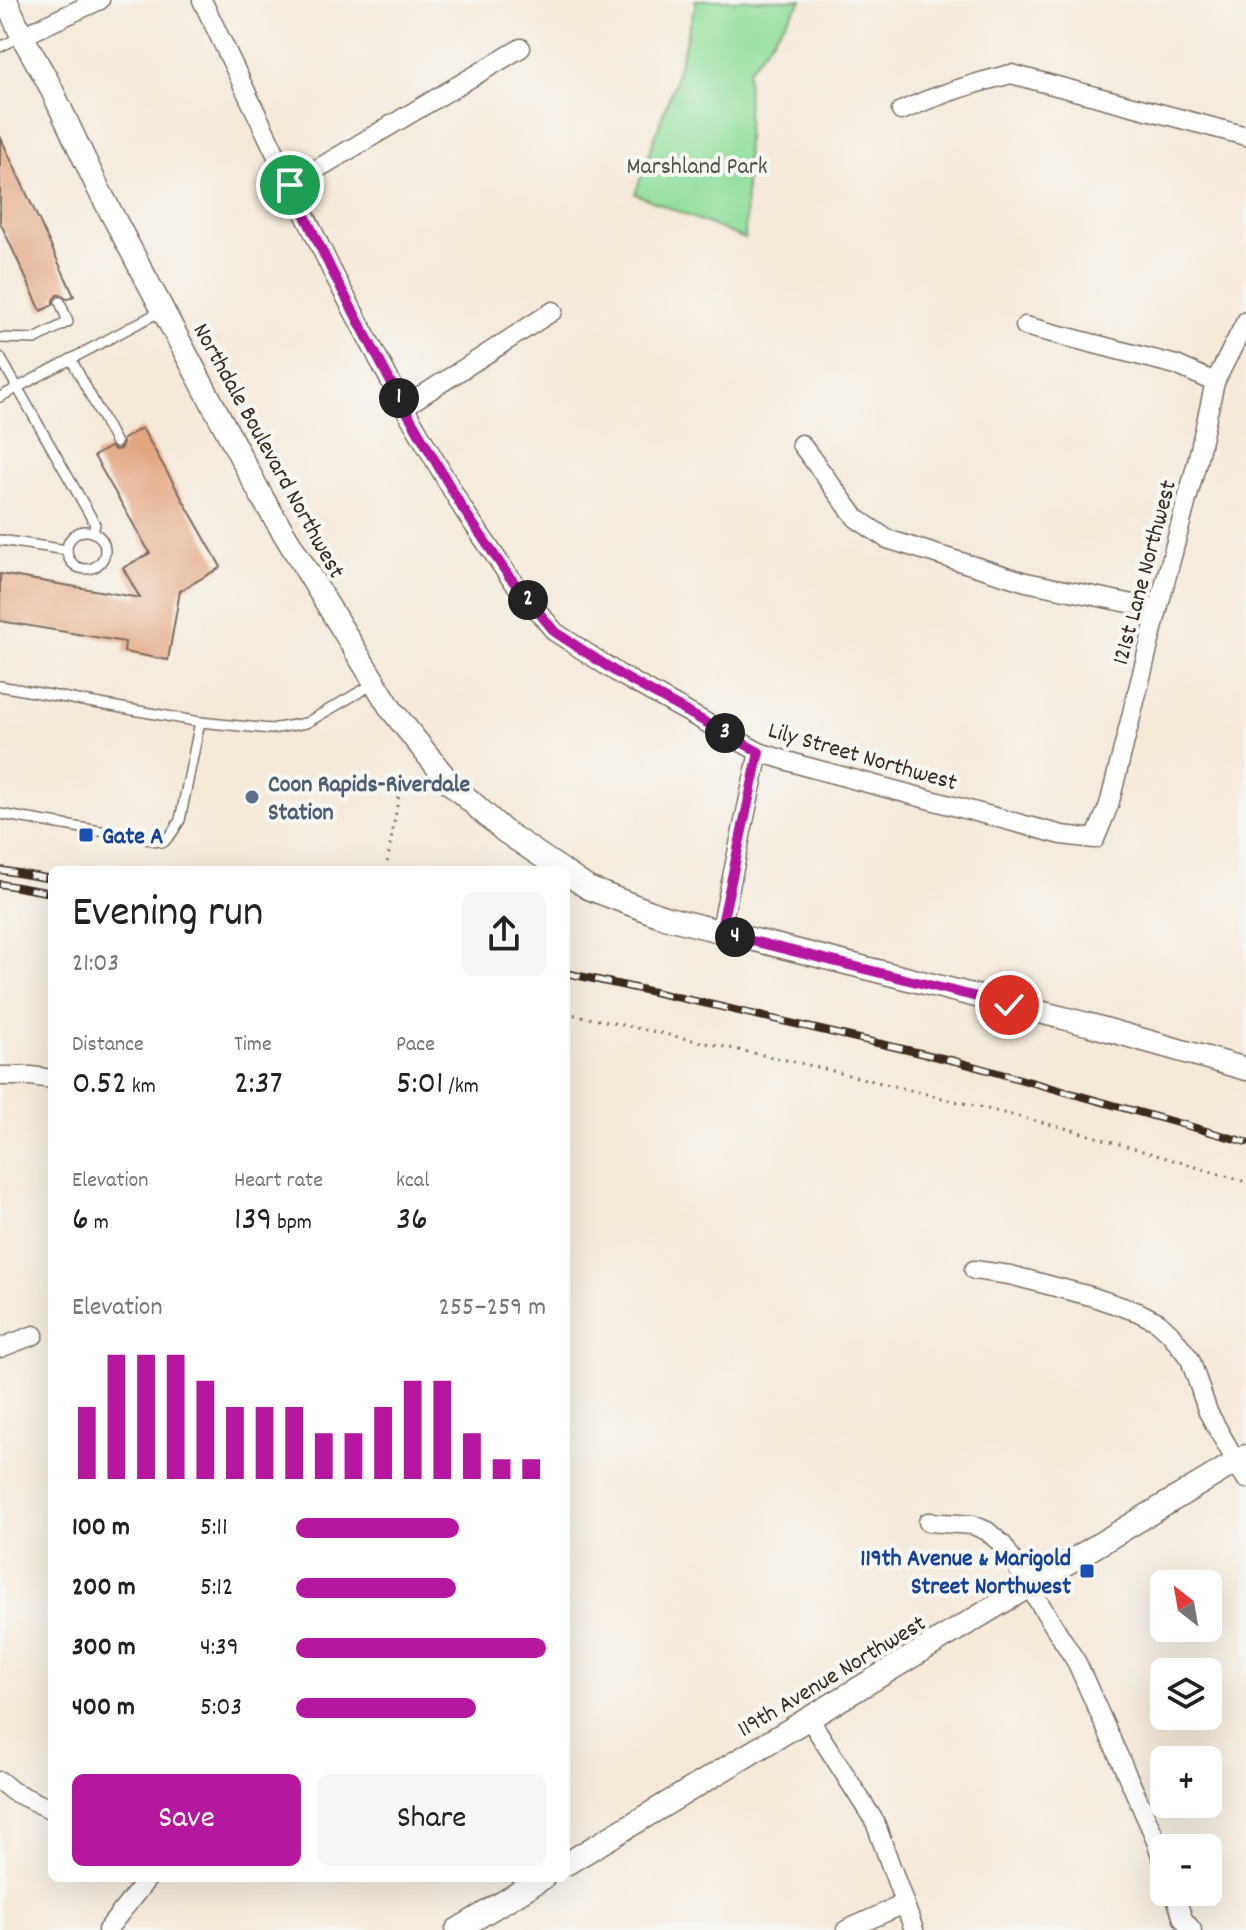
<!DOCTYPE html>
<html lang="en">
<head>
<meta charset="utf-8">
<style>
	body { margin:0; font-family:Dekko,sans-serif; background:#f6f6f6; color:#222; height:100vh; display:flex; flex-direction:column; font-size:30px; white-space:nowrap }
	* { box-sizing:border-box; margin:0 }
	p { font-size:26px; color:#767676 }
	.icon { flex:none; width:44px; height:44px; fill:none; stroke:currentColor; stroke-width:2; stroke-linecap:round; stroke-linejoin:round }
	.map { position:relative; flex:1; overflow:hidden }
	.details { position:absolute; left:48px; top:866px; width:522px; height:1016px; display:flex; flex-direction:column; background:#fff; border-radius:12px; box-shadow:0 8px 32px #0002 }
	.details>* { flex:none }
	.needle { width:52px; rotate:329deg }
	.controls { position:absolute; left:1150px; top:1570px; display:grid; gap:16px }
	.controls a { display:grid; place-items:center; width:72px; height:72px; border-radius:12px; background:#fff; box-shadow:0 8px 32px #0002; font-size:40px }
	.pin { position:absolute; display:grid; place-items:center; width:68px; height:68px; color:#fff; margin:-34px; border:4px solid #fff; border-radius:50%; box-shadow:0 2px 8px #0007 }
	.km { position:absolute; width:40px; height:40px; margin:-20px; border-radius:50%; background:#222; color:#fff; font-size:22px; line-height:40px; text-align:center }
	.round { display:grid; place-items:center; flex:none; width:84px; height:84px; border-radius:12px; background:#f6f6f6 }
	.overview { display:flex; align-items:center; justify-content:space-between; height:136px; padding:0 24px }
	h1 { font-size:44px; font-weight:600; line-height:60px }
	.stats { display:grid; grid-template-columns:repeat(3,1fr); gap:12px; height:136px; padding:8px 24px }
	.stats div { display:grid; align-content:center }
	.stats b { font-size:34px; font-weight:600 }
	.stats small { font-size:22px; font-weight:400 }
	.stats p { font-size:22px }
	.chart { height:224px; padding:16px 24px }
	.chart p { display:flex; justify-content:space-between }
	.chart svg { width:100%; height:144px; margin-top:8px; stroke:#b5179e; stroke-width:6 }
	.cta { display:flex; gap:16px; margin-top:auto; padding:16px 24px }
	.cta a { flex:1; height:92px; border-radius:12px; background:#b5179e; color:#fff; font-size:32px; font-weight:600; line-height:92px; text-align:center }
	.cta a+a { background:#f6f6f6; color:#222 }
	ul { padding:0 24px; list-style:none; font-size:26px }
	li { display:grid; grid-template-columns:128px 96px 1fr; align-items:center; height:60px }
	li i { height:20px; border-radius:10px; background:#b5179e }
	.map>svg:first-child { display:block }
</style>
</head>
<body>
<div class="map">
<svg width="1246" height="1930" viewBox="0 0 1246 1930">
	<rect width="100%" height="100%" fill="#f6f6f2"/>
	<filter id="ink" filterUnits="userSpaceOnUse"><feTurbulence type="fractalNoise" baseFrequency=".0125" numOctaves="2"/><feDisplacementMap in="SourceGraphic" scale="16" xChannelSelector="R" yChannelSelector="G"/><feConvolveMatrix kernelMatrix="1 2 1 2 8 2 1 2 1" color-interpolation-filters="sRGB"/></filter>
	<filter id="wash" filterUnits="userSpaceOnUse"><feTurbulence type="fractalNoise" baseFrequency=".006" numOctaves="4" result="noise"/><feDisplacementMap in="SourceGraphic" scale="32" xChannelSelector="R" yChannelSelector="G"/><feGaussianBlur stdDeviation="1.8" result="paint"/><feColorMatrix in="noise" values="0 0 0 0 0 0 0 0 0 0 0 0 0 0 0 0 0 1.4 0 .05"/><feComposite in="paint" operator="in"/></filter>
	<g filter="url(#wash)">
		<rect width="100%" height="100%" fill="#f5e9da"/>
		<path fill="#90de9c" stroke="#66845d" stroke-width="2" d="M 695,0 L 802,0 L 748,71 L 745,239 L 635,194 L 674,83 L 696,3 Z"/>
		<g id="blocks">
			<g fill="#e3a57f">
				<path d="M 0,136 L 74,296 L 67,299 L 62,295 L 57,295 L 53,300 L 53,305 L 41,311 L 0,222 Z"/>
				<path d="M 142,428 L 221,567 L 180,591 L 168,660 L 124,652 L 125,642 L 0,621 L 0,574 L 140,598 L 123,568 L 150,553 L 94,456 L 110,447 L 115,450 L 120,449 L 123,444 L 123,439 Z"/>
			</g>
		</g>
	</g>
	<g filter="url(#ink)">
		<use href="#blocks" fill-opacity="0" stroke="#7c6d60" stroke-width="2"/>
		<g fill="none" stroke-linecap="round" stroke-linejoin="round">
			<g stroke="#7c6d60" stroke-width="12">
				<g id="service">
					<path d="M 0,47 L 22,36"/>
					<path d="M 0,338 L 35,339 L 68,322 L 60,302"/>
					<path d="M 0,357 L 95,524 L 93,533"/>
					<path d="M 71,359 L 116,443"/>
					<path d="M 0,397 L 163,310"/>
					<circle cx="86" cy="550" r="19"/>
					<path d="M 0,540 L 67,550"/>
					<path d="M 0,686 L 200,722 L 271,729 L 306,723 L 375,683"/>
					<path d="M 0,814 L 164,842 L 172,833 L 180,820 L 200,722"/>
				</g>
			</g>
			<g stroke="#7c6d60" stroke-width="21">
				<g id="minor">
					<path d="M 202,0 L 332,271 L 404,407 L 463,509 L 508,575 L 555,632 L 619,674 L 759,752 L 804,766 L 1062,835 L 1095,839 L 1109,805 L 1158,609 L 1197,462 L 1215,382 L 1246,321"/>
					<path d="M 22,36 L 100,0"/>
					<path d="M 901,111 C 937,95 973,83 1011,74 L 1246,136"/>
					<path d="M 290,185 L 521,48"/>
					<path d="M 1025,326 L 1176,365 L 1215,382"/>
					<path d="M 404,407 L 553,311"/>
					<path d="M 801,444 L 856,518 L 887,539 L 1026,582 L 1158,609"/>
					<path d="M 720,933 L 759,752"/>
					<path d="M 0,1076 L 31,1076 L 52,1079"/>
					<path d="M 974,1270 L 1010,1275 L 1090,1296 L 1138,1312 L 1158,1322 L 1170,1333 L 1190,1359 L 1208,1412 L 1246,1479"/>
					<path d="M 0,1348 L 34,1335"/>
					<path d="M 928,1522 L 973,1525 L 987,1531 L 1003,1545 L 1077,1663 L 1153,1833 L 1164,1864"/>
					<path d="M 809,1718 L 875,1822 L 914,1930"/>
					<path d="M 0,1781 L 12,1791 L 52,1810"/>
					<path d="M 1174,1892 L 1183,1919 L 1192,1930"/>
					<path d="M 107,1930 L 148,1878"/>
					<path d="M 846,1930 L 904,1904"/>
				</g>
			</g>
			<g stroke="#7c6d60" stroke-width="25">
				<g id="tertiary">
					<path d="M 6,0 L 22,36 L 48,82 L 98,188 L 263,499 L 391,709 L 449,782 L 504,831 L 562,870"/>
					<path d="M 566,873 L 588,888 L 664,917 L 1087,1024 L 1246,1069"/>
					<path d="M 566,1864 L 1246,1456"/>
					<path d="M 457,1930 L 543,1878"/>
				</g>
			</g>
			<g stroke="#7c6d60" stroke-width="3" stroke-dasharray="2 6" stroke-linecap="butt">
				<path d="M 386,870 L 402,777"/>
				<path d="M 566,1013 L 800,1063 L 1073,1130 L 1246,1182"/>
			</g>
			<use href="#service" stroke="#fff" stroke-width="9"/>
			<use href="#minor" stroke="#fff" stroke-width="18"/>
			<use href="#tertiary" stroke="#fff" stroke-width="22"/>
			<g stroke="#3b2a1e" stroke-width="8">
				<g id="rail">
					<path d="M 0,870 L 52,879"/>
					<path d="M 0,884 L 52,893"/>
					<path d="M 566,973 L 713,1005 L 955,1061 L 1246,1142"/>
				</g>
			</g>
			<use href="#rail" stroke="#f6f6f2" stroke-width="5" stroke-dasharray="15" stroke-linecap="butt"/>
		</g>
	</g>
	<g fill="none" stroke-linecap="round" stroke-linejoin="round" filter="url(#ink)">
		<g stroke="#fff" stroke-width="16">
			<path id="route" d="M 290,185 L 332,271 L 404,407 L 463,509 L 508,575 L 555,632 L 619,674 L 759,752 L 720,933 L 1009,1005"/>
		</g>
		<use href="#route" stroke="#b5179e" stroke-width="10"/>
	</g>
	<circle fill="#5c6f8a" stroke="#f6f6f2" stroke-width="3" cx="252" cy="797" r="8"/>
	<g fill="#1a4fb4" stroke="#f6f6f2" stroke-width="3">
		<rect x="78" y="827" width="16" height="16" rx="4"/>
		<rect x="1079" y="1563" width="16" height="16" rx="4"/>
	</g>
	<g text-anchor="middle" stroke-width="8" stroke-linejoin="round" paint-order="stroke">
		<g font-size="24" fill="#50573e" stroke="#f6f6f2">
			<text x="697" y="173">Marshland Park</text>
		</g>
		<g font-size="24" fill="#3b2a1e" stroke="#f6f6f2">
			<text transform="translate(270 450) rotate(61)" y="8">Northdale Boulevard Northwest</text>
			<text transform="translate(1143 572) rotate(-75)" y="8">121st Lane Northwest</text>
			<text transform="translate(863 755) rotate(16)" y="8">Lily Street Northwest</text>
			<text transform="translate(831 1675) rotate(-31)" y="8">119th Avenue Northwest</text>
		</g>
		<g font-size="24" font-weight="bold" fill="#4e5e75" stroke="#f6f6f2" text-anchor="start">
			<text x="268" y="791">Coon Rapids-Riverdale<tspan x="268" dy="28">Station</tspan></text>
		</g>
		<g font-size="24" font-weight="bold" fill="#164399" stroke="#f6f6f2" text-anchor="start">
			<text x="102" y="843">Gate A</text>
			<text x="1071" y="1565" text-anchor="end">119th Avenue &amp; Marigold<tspan x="1071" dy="28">Street Northwest</tspan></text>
		</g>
	</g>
</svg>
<div class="controls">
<a><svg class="needle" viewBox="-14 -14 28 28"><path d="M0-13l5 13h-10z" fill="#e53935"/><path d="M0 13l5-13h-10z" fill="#767676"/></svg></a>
<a><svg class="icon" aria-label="layers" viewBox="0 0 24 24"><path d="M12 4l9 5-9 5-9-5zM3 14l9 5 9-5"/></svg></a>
<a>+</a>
<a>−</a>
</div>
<div class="pin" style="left:290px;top:185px;background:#1e9e55"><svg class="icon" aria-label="arrive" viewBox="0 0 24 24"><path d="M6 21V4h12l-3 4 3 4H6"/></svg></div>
<div class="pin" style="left:1009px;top:1005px;background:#d93025"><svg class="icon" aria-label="check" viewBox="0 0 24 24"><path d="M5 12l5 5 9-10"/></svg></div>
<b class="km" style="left:399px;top:398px">1</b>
<b class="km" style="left:528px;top:600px">2</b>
<b class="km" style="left:725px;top:733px">3</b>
<b class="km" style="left:735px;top:937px">4</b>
<section class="details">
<div class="overview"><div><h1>Evening run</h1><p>21:03</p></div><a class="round"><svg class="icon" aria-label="share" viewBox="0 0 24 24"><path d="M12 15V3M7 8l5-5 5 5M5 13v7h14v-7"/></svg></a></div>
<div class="stats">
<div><p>Distance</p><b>0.52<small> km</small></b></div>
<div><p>Time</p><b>2:37</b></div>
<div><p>Pace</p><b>5:01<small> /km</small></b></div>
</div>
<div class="stats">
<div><p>Elevation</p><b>6<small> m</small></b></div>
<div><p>Heart rate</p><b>139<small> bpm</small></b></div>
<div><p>kcal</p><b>36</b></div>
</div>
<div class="chart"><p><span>Elevation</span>255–259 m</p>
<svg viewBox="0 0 160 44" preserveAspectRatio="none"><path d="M5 44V22M15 44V6M25 44V6M35 44V6M45 44V14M55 44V22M65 44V22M75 44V22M85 44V30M95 44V30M105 44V22M115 44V14M125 44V14M135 44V30M145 44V38M155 44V38"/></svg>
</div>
<ul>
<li><b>100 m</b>5:11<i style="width:65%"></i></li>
<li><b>200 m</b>5:12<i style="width:64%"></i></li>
<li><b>300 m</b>4:39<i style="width:100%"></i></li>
<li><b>400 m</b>5:03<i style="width:72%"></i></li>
</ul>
<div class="cta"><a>Save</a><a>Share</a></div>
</section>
</div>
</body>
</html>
